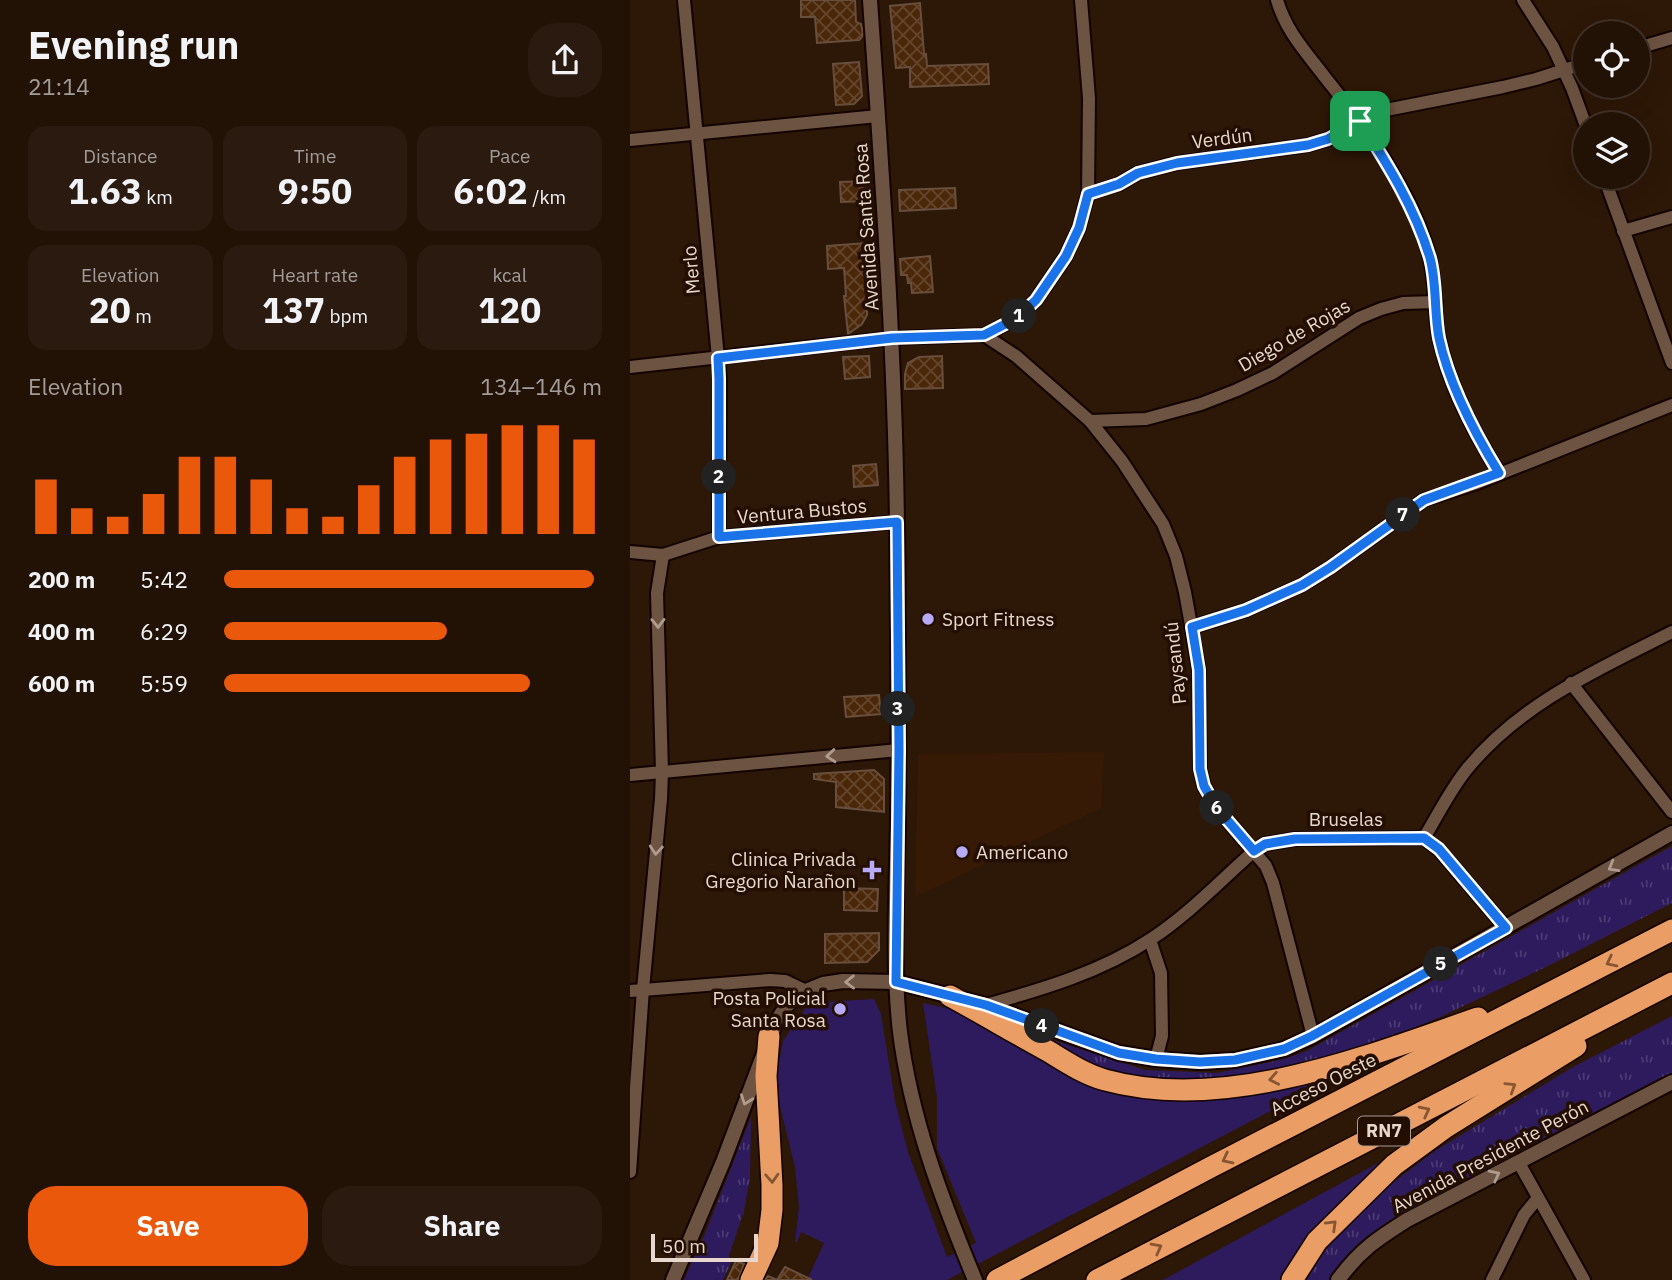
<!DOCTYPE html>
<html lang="en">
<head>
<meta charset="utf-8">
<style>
	body { margin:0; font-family:"IBM Plex Sans",sans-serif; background:#2a1a0f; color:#f1f3f6; height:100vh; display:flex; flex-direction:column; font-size:26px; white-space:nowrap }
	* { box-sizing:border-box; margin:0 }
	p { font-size:23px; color:#a29d9a }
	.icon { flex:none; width:38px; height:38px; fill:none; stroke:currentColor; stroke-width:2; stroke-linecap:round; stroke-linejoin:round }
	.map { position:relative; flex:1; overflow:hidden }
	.side { display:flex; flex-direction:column; background:#221105; width:630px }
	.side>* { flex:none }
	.controls { position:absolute; left:943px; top:21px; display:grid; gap:14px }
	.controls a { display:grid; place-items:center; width:77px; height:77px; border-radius:50%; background:#221105; box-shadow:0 7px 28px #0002,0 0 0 2px #3f3127; font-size:35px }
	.scale { position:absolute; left:21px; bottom:18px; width:107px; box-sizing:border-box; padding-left:7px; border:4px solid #e7d7cd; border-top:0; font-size:19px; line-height:24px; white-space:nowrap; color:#e7d7cd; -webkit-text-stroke:5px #230e01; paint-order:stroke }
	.pin { position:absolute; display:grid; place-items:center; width:60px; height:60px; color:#fff; margin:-30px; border-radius:14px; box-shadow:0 4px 10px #0006 }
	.km { position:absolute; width:35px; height:35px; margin:-18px; border-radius:50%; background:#222; color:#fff; font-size:19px; line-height:35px; text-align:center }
	.round { display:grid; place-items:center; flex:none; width:74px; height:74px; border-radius:28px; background:#2a1a0f }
	.overview { display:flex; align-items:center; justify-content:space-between; height:119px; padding:0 28px }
	h1 { font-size:38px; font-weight:700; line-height:52px }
	.figures { display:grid; grid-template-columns:repeat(3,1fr); gap:10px; height:119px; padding:7px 28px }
	.figures div { display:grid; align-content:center; border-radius:18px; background:#2a1a0f; text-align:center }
	.figures b { font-size:35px; font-weight:700 }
	.figures small { font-size:19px; font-weight:400 }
	.figures p { font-size:19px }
	.chart { height:196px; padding:14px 28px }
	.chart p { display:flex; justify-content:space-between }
	.chart svg { width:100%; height:126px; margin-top:7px; stroke:#ea580c; stroke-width:6 }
	.button { display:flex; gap:14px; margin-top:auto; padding:14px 28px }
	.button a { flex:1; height:80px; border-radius:28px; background:#ea580c; color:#fff; font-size:28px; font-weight:700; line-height:80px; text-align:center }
	.button a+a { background:#2a1a0f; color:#f1f3f6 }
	ul { padding:0 28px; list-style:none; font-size:23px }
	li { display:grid; grid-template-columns:112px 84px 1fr; align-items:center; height:52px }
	li i { height:18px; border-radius:9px; background:#ea580c }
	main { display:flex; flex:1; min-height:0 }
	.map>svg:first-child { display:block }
</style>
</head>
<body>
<main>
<section class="side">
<div class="overview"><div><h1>Evening run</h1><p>21:14</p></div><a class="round"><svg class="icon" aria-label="share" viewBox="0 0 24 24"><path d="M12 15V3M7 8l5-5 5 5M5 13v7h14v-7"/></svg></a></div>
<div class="figures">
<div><p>Distance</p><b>1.63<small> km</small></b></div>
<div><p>Time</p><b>9:50</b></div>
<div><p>Pace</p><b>6:02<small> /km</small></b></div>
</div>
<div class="figures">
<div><p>Elevation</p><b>20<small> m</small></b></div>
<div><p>Heart rate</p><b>137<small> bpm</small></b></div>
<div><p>kcal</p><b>120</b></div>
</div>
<div class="chart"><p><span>Elevation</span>134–146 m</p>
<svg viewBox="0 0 160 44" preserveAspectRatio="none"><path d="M5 44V25M15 44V35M25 44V38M35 44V30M45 44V17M55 44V17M65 44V25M75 44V35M85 44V38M95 44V27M105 44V17M115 44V11M125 44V9M135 44V6M145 44V6M155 44V11"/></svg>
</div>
<ul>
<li><b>200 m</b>5:42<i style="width:98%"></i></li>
<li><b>400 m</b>6:29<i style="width:59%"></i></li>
<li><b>600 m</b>5:59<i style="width:81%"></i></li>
</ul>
<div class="button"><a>Save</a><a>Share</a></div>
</section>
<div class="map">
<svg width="1042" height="1280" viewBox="0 0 1042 1280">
	<defs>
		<pattern id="grass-tufts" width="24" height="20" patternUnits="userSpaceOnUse" patternTransform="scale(1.75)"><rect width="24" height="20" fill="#2e1b5e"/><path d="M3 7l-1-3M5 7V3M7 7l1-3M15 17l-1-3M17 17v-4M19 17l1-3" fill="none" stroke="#4c3b74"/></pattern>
		<pattern id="building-cross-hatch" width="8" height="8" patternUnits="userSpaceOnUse" patternTransform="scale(1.75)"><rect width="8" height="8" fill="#4b270a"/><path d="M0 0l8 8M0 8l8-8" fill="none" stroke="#65462c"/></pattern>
	</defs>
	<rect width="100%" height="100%" fill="#2d1707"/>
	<path fill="#361a05" d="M 474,752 L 471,808 L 285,897 L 288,754 Z"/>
	<g fill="url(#grass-tufts)">
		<path d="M 1042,846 L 1042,903 L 916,967 L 810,1017 L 718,1056 L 644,1073 L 558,1082 L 486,1074 L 452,1061 L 392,1030 L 515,1070 L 587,1073 L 654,1059 L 677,1051 Z"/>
		<path d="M 1042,1016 L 1042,1077 L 769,1217 L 709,1267 L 703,1280 L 677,1280 L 691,1256 L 719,1221 L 752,1191 L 805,1151 L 943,1067 Z"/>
		<path d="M 121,1117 L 120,1178 L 114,1211 L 99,1256 L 101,1263 L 93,1280 L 54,1280 L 77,1229 Z"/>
	</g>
	<g fill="#2e1b5e">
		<path d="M 244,999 L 251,1014 L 265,1101 L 278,1152 L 317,1257 L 346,1243 L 307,1148 L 307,1098 L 293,1003 L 319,1009 L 351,1019 L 474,1087 L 692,1078 L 692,1081 L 675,1093 L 317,1280 L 177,1280 L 194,1243 L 171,1232 L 167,1242 L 165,1242 L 169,1207 L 165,1167 L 145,1086 L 153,1041 L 179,1003 Z"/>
		<path d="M 774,1149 L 653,1280 L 533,1280 Z"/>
	</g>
	<g fill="url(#building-cross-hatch)" stroke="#684e3d" stroke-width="2">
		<path d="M 171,0 L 225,0 L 226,22 L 231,24 L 232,28 L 233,35 L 231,38 L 229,40 L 187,43 L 185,17 L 171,17 Z"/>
		<path d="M 290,3 L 294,54 L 296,54 L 297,66 L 358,64 L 359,84 L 280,87 L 280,67 L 266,68 L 260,6 Z"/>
		<path d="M 229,62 L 232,96 L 224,104 L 206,105 L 203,64 Z"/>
		<path d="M 239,181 L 240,201 L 211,202 L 210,182 Z"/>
		<path d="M 325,188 L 326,208 L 270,211 L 269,190 Z"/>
		<path d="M 237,243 L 240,295 L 237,295 L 237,315 L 232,324 L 218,334 L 214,296 L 216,296 L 214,268 L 198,269 L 197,246 Z"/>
		<path d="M 300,256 L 303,292 L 282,293 L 281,283 L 278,283 L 277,275 L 271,275 L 270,259 Z"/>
		<path d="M 239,356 L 240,377 L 215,379 L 213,357 Z"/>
		<path d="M 312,356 L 313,388 L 275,389 L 275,374 L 278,363 L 289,357 Z"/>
		<path d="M 246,464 L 248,485 L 224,487 L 223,466 Z"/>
		<path d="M 249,695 L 251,714 L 216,717 L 214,697 Z"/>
		<path d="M 244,770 L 254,779 L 254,812 L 206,807 L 206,782 L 184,779 L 184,774 Z"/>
		<path d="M 214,888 L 248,889 L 247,911 L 214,910 Z"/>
		<path d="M 249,933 L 249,950 L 237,962 L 195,963 L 195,934 Z"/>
		<path d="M 106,1261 L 114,1264 L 108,1280 L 97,1280 Z"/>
		<path d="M 155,1267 L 182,1280 L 135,1280 L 138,1276 L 147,1280 Z"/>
	</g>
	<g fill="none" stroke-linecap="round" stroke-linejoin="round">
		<g stroke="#140300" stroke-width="16">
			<g id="minor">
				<path d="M 54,0 L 90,379 L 89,537"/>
				<path d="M 451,0 L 459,98 L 458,194"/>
				<path d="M 647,0 C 656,31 675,51 694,76 C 714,101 734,126 751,153 C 771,186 794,226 801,264 C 806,288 804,314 809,338 C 819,386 844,432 869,473"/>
				<path d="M 893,0 L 923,47 L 942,88 L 956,126"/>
				<path d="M 1008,48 L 1042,38"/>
				<path d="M 0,140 L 248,116"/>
				<path d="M 974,177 L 1042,363"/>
				<path d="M 993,231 L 1042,217"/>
				<path d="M 354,335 L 386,356 L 460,421 L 492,461 L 533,524 L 546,556 L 555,592 L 569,670 L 570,769 L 574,786 L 586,807 L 636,866 L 643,883 L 683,1036"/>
				<path d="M 0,367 L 262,338 L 354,335 L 387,318 L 406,300 L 436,256 L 449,228 L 458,194 L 489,184 L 508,173 L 547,163 L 678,145 L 698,139 L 730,121 L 756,110 L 873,87 L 906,79 L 956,63"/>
				<path d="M 460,421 L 516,419 L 571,404 L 607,390 L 643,373 L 729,318 L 751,309 L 773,303 L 806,302"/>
				<path d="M 0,552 L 33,555 L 89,537 L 267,522"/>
				<path d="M 562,627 L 616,610 L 672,585 L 701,567 L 794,500 L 847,483 L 1042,405"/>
				<path d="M 941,683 L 1042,812"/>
				<path d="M 0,775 L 269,750"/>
				<path d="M 794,838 C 808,815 820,790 837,769 C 891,703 967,670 1042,632"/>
				<path d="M 794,838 L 809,850 L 876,928"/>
				<path d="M 520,940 L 531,973 L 532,1036 L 526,1059"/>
				<path d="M 0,991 L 140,980 L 155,981 L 176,991"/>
				<path d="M 356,1005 C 413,989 471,972 521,939 C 558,915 590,881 624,851 L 635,844 L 665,839 L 794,838"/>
				<path d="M 889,1163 L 954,1280"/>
				<path d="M 0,1172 L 13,989 L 31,799 L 32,772 L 27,593 L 33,555"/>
				<path d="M 862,1280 L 894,1215 L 907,1199"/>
			</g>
		</g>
		<g stroke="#140300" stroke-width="18">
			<g id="tertiary">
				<path d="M 240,0 C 252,175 265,350 267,526 C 268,623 269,721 268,818 C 267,889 262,962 270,1032 C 281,1119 312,1200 345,1280"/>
				<path d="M 43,1280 L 93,1162 L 145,1024 L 157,1005 L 176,991 L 193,984 L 213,981 L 266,982 L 356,1005 L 489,1053 L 526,1059 L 570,1062 L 605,1060 L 654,1049 L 683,1036 L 1042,833"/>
				<path d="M 708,1280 C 730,1250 747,1239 777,1220 L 1042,1082"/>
			</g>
		</g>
		<g stroke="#140300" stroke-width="24">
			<g id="motorway">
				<path d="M 320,996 C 353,1014 385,1033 418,1051 C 436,1062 454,1074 475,1080 C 595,1113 735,1057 848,1018"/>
				<path d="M 121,1280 L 138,1243 L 142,1210 L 142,1185 L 136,1076 L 139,1036"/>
				<path d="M 367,1280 L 583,1166 L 1042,930"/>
				<path d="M 467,1280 L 1042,983"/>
				<path d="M 662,1280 L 687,1241 L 764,1165 L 816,1127 L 946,1046"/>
			</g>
		</g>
		<use href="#minor" stroke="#6d5341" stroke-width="12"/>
		<use href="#tertiary" stroke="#6d5341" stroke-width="14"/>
		<use href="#motorway" stroke="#ea9d65" stroke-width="21"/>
	</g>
	<defs><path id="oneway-chevron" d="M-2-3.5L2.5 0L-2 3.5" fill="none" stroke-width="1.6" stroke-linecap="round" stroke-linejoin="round" transform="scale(1.75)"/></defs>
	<g stroke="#b09c8e">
		<use href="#oneway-chevron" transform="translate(28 623) rotate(89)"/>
		<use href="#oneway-chevron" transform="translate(201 756) rotate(175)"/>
		<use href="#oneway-chevron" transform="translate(26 850) rotate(95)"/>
		<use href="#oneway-chevron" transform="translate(983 867) rotate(150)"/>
		<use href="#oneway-chevron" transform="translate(220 982) rotate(179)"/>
		<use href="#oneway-chevron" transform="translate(116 1100) rotate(110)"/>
		<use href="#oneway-chevron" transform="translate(865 1175) rotate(-27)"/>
	</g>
	<g stroke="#865633">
		<use href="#oneway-chevron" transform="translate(981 962) rotate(153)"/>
		<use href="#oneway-chevron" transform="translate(644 1079) rotate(169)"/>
		<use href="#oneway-chevron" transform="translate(881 1087) rotate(-32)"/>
		<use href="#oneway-chevron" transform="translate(795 1111) rotate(-27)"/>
		<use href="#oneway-chevron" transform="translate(597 1159) rotate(153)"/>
		<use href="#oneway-chevron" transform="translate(142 1178) rotate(87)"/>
		<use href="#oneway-chevron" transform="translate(702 1225) rotate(-44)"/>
		<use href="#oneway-chevron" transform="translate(527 1248) rotate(-28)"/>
	</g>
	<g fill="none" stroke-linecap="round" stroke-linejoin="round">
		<g stroke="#fff" stroke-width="14">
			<path id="route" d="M 730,121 C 758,165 785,208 800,258 C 807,284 804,312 809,338 C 819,385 844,432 869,473 L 794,500 L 701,567 L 672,585 L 616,610 L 562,627 L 569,670 L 570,769 L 574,786 L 586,807 L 624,851 L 635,844 L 665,839 L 794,838 L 809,849 L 876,928 L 682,1036 L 654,1049 L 605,1060 L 570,1062 L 526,1059 L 489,1053 L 356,1005 L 266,982 L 269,750 L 267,522 L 89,537 L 89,379 L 88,358 L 262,338 L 354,335 L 387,318 L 406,300 L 436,256 L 449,228 L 458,194 L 489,184 L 508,173 L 547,163 L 678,145 L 698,139 Z"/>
		</g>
		<use href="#route" stroke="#1a73e8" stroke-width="9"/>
	</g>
	<g fill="#b7abf7" stroke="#230e01" stroke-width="2.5">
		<circle cx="298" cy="619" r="7"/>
		<circle cx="332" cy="852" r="7"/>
		<path d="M238.5 859.5h7v7h7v7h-7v7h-7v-7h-7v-7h7z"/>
		<circle cx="210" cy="1009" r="7"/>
	</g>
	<g text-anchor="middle" stroke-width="7" stroke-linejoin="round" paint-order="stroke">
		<rect fill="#230e01" stroke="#ac9b90" stroke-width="2" x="728" y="1116.5" width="52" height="29" rx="5"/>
		<g font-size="18" font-weight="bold" fill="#e7d7cd">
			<text x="754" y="1137">RN7</text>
		</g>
		<g font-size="19" fill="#e7d7cd" stroke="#230e01">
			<text transform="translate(592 138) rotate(-7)" y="7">Verdún</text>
			<text transform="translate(236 227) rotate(-94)" y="7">Avenida Santa Rosa</text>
			<text transform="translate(61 270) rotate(-95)" y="7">Merlo</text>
			<text transform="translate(664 335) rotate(-30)" y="7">Diego de Rojas</text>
			<text transform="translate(172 511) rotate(-5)" y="7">Ventura Bustos</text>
			<text transform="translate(545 663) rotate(-96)" y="7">Paysandú</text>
			<text x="716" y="826">Bruselas</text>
			<text transform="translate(693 1084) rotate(-27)" y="7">Acceso Oeste</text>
			<text transform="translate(860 1156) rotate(-28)" y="7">Avenida Presidente Perón</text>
		</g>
		<g font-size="19" fill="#e7d7cd" stroke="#230e01" text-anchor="start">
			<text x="312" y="626">Sport Fitness</text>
			<text x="346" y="859">Americano</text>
			<text x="226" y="866" text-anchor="end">Clinica Privada<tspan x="226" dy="22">Gregorio Ñarañon</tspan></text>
			<text x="196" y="1005" text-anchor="end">Posta Policial<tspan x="196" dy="22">Santa Rosa</tspan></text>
		</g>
	</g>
</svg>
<div class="controls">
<a><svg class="icon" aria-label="locate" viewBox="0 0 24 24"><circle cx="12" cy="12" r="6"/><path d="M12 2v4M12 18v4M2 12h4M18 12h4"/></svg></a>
<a><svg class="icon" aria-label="layers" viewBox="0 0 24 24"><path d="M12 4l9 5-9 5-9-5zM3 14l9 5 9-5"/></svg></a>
</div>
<div class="scale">50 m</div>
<div class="pin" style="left:730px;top:121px;background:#1e9e55"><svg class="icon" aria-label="arrive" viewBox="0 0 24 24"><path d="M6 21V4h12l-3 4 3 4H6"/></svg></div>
<b class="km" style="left:389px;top:316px">1</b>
<b class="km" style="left:89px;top:477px">2</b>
<b class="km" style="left:268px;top:709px">3</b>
<b class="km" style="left:412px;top:1026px">4</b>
<b class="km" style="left:811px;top:964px">5</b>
<b class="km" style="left:587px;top:808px">6</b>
<b class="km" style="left:773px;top:515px">7</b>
</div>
</main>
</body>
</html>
